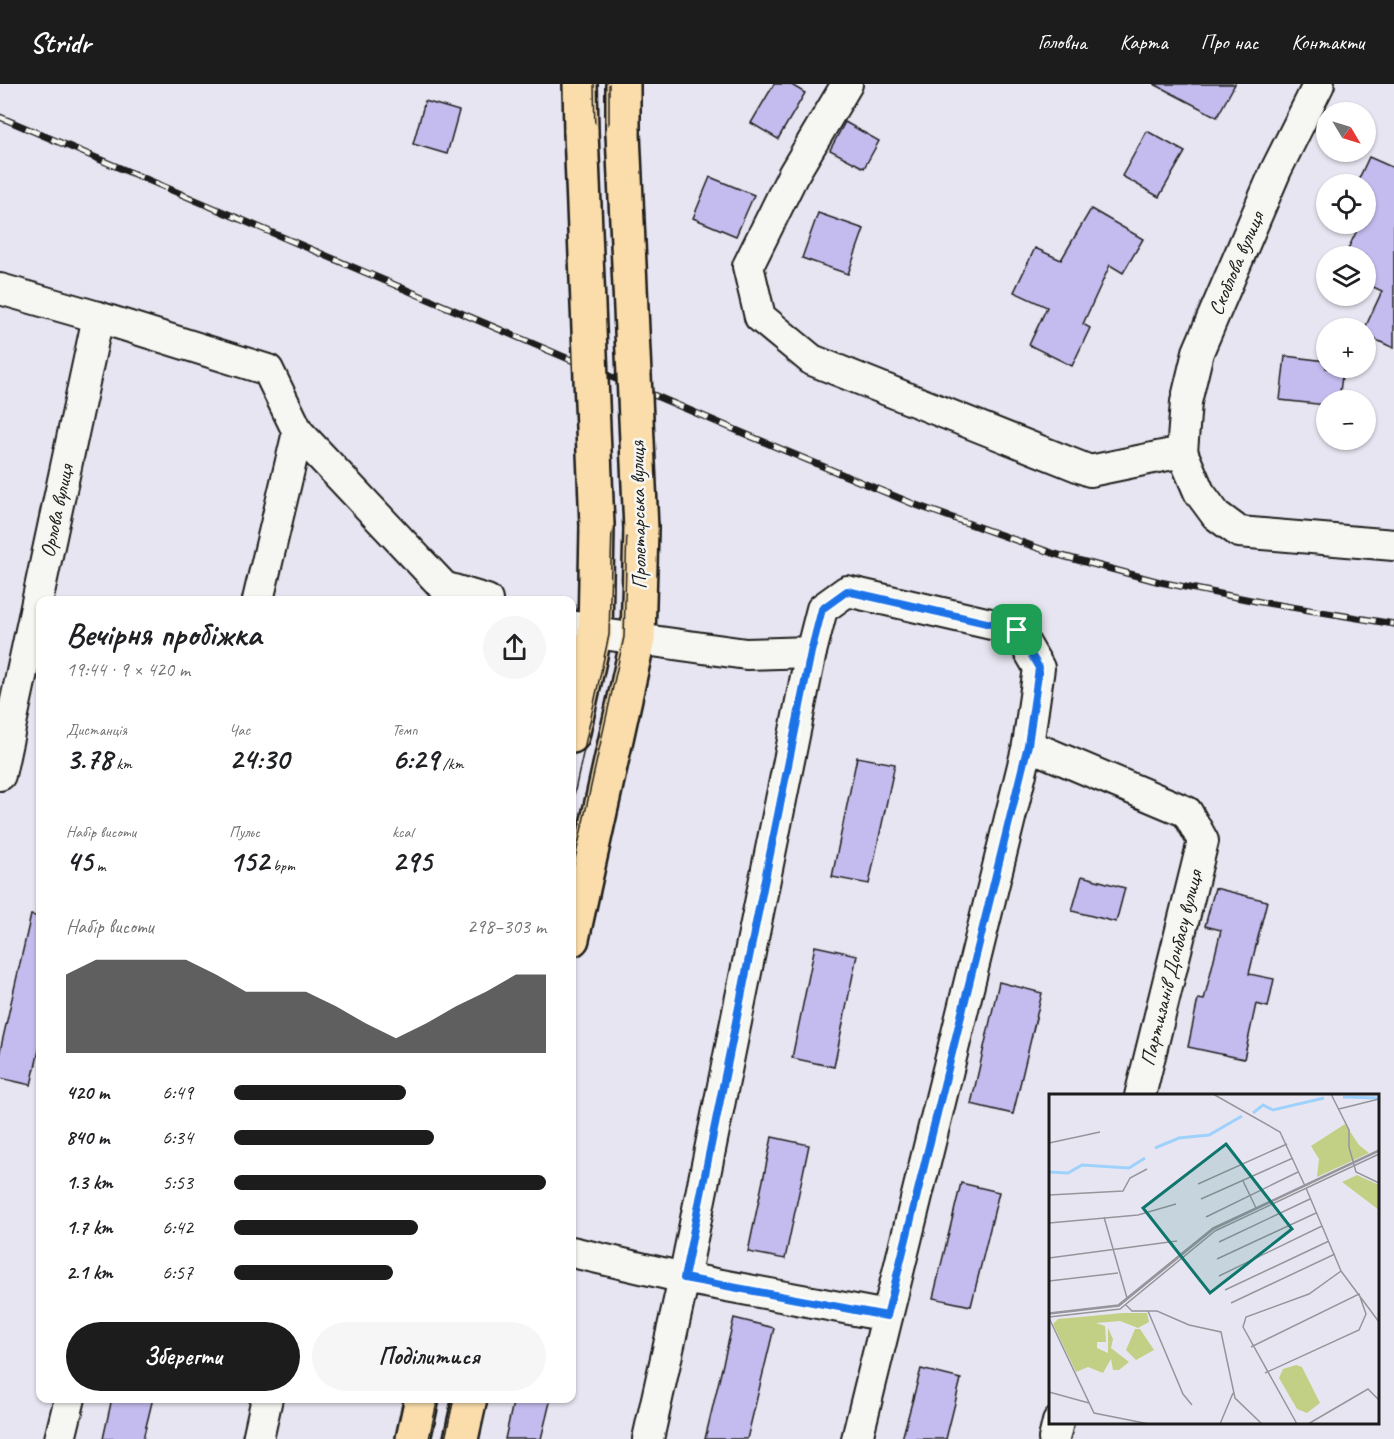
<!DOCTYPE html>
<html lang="uk">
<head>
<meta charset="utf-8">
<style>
	body { margin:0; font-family:Caveat,sans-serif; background:#f6f6f6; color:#202124; height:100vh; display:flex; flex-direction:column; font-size:22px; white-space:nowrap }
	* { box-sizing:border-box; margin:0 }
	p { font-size:20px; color:#757577 }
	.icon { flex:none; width:33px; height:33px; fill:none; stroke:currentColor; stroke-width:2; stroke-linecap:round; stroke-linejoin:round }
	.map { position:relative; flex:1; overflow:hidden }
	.details { position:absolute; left:36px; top:512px; width:540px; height:807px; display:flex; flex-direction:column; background:#fff; border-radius:12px; box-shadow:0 2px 4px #0004 }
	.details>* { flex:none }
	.needle { width:39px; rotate:128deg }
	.tools { position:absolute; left:1316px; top:18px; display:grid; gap:12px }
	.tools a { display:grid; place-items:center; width:60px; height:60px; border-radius:50%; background:#fff; box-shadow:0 2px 4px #0004; font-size:30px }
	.pin { position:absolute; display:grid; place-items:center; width:51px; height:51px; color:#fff; margin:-26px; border-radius:12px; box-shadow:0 3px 9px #0006 }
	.round { display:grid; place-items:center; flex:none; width:63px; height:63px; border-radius:32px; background:#f6f6f6 }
	.overview { display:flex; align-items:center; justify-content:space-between; height:102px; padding:0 30px }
	h1 { font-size:33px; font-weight:800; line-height:45px }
	.figures { display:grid; grid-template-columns:repeat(3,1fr); gap:9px; height:102px; padding:6px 30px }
	.figures div { display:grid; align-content:center }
	.figures b { font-size:30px; font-weight:800 }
	.figures small { font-size:16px; font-weight:400 }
	.figures p { font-size:16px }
	.chart { height:168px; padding:12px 30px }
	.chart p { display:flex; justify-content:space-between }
	.chart svg { width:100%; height:108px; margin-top:6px; fill:#1c1c1c; opacity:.7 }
	.action { display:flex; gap:12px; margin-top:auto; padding:12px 30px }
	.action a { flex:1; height:69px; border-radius:36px; background:#1c1c1c; color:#fff; font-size:24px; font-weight:800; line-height:69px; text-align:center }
	.action a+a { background:#f6f6f6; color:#202124 }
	ul { padding:0 30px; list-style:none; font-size:20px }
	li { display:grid; grid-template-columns:96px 72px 1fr; align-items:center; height:45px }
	li i { height:15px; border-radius:8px; background:#1c1c1c }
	header { display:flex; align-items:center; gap:36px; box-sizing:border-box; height:84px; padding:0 30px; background:#1c1c1c; color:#fff }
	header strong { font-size:28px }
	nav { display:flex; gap:33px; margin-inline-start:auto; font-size:21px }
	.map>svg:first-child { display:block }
</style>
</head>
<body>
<header>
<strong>Stridr</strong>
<nav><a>Головна</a><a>Карта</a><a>Про нас</a><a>Контакти</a></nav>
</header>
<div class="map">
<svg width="1394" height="1355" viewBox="0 0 1394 1355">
	<rect width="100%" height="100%" fill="#e7e5f1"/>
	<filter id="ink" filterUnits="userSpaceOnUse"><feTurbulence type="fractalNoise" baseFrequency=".0167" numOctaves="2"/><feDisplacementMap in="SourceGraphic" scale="12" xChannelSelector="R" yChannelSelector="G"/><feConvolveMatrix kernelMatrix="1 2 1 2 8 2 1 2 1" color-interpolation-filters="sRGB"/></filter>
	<g filter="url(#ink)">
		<g fill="#c4bcee" stroke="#1c1c1c" stroke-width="1.5">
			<path d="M 774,0 L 790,0 L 805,9 L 778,55 L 751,39 Z"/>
			<path d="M 1154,0 L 1235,0 L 1217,33 Z"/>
			<path d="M 425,17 L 459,27 L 447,70 L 413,60 Z"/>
			<path d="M 845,38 L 879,57 L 864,84 L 830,66 Z"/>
			<path d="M 1147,47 L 1185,68 L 1159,113 L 1122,92 Z"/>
			<path d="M 1369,73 L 1394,84 L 1394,264 L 1365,251 L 1365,244 L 1382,207 L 1365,199 L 1365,172 L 1359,172 L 1347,167 L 1360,140 L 1365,140 L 1365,100 L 1357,99 Z"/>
			<path d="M 710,93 L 754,111 L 736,152 L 693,134 Z"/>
			<path d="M 1091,125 L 1143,155 L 1123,189 L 1110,181 L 1083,240 L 1090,244 L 1072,282 L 1029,261 L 1047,223 L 1014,208 L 1035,164 L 1061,176 Z"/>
			<path d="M 818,129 L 864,145 L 848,190 L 802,174 Z"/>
			<path d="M 1285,272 L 1326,277 L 1326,284 L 1343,284 L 1339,316 L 1326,316 L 1326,321 L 1280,316 Z"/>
			<path d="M 857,673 L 895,680 L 869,800 L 832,793 Z"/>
			<path d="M 1082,792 L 1125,804 L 1116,838 L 1072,827 Z"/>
			<path d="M 1215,804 L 1267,817 L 1249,890 L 1274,895 L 1268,923 L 1256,920 L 1244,975 L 1188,963 L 1198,915 L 1204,916 L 1221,846 L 1205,842 Z"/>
			<path d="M 31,831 L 40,833 L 40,962 L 31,1001 L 0,994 L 0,967 Z"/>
			<path d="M 815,862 L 857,871 L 834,983 L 792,974 Z"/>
			<path d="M 999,898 L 1042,909 L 1013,1030 L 971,1020 Z"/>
			<path d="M 772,1053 L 809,1061 L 785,1175 L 748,1168 Z"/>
			<path d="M 961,1099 L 999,1108 L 971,1222 L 933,1214 Z"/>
			<path d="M 734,1234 L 774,1244 L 747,1355 L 705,1355 Z"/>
			<path d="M 921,1285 L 961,1295 L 946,1355 L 902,1355 Z"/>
			<path d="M 112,1314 L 153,1314 L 143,1355 L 103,1355 Z"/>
			<path d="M 514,1314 L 551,1314 L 541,1355 L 505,1355 Z"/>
		</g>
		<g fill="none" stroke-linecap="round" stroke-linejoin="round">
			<g stroke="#1c1c1c" stroke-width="34">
				<g id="minor">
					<path d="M 847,0 L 793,91 L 748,182 L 760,233 L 812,276 L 1090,387 L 1182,368 L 1199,408 L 1216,431 L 1239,448 L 1394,461"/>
					<path d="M 0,205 L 98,233 L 268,286 L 298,348 L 444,503 L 487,516"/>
					<path id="s1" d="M 1182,368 L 1186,318 L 1198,268 L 1276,86 L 1319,0"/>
					<path d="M 258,516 L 298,348"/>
					<path d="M 572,542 L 595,549 L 746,570 L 811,568 L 822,525 L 847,507 L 1017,546 L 1039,584 L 1028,661 L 1187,728 L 1203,757 L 1140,1012"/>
					<path id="s2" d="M 0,691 L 98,233"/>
					<path d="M 572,1168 L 684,1194 L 887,1232"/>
					<path d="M 60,1355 L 70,1314"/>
					<path d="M 258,1355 L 267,1314"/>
					<path d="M 648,1355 L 684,1194 L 811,568"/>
					<path d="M 857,1355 L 1028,661"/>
					<path d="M 1054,1355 L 1058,1338"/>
				</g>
			</g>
			<g stroke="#1c1c1c" stroke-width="38">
				<g id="major">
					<path d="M 580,0 L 581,48"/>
					<path d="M 623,0 L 623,49"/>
					<path d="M 572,652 L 595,549 L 597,442"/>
					<path d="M 572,855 L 638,555 L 641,445"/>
					<path d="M 413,1355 L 422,1314"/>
					<path d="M 461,1355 L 470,1314"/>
				</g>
			</g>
			<use href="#minor" stroke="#f6f6f2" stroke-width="30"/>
			<use href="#major" stroke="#faddab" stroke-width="33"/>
			<g stroke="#1c1c1c" stroke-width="1.5">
				<path d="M 572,720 L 609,551 L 612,443 L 595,48 L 594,0"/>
				<path d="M 572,788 L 624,553 L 627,443 L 609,49 L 609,0"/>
				<path d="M 429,1355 L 438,1314"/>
				<path d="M 445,1355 L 454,1314"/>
			</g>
			<g stroke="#1c1c1c" stroke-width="7">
				<path id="rail" d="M 0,33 L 757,355 L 916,421 L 1055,470 L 1160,498 L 1261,518 L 1394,540"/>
			</g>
			<use href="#rail" stroke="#f6f6f2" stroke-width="4.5" stroke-dasharray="14" stroke-linecap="butt"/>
			<g stroke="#1c1c1c" stroke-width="38" stroke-linecap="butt">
				<g id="major-bridge">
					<path d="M 581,48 L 597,442"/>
					<path d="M 623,49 L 641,445"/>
				</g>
			</g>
			<use href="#major-bridge" stroke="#faddab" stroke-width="33"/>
		</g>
	</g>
	<g fill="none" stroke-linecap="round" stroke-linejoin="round" filter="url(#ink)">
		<g stroke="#fff" stroke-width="12">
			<path id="route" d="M 847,507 L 1017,546 L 1039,584 L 1028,661 L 887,1232 L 684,1194 L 811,568 L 822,525 Z"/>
		</g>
		<use href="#route" stroke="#1a73e8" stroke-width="8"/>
	</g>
	<g text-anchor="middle" stroke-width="5" stroke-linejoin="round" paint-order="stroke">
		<g font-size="21" fill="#1c1c1c" stroke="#f6f6f2">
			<text dy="7" stroke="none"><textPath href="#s1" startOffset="198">Скоблова вулиця</textPath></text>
			<text dy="7" stroke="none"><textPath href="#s2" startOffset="270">Орлова вулиця</textPath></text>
			<text transform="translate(638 431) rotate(-91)" y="7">Пролетарська вулиця</text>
			<text transform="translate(1171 884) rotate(-76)" y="7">Партизанів Донбасу вулиця</text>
		</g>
	</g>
	<g transform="translate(1049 1010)">
		<rect width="330" height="330" fill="#e7e5f1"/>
		<path d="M 296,30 L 310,51 L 320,59 L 268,83 L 270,65 L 262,52 ZM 308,81 L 330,91 L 330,116 L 293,88 ZM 74,219 L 98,219 L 100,228 L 89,234 L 71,227 L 47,229 L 56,232 L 57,248 L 48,248 L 48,254 L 59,259 L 59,234 L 64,245 L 62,254 L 80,268 L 70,276 L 64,276 L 62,265 L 54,279 L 39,273 L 27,278 L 4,230 L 9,225 ZM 86,235 L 91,235 L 105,256 L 87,266 L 77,256 ZM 247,271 L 253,273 L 271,309 L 258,319 L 248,315 L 230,284 L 234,275 Z" fill="#c2d085"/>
		<path fill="none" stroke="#9ed2fc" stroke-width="3" d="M 294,3 L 329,4M 204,19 L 214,11 L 224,16 L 275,4M 106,54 L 130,44 L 160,41 L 193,22M 0,78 L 19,79 L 33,71 L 80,74 L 96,64"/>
		<path fill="none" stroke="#96959c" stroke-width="1.5" d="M 164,0 L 231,38 L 256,92M 282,0 L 300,36 L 300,53 L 307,78 L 330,89M 290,15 L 330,5M 0,49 L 51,38M 194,87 L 207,114M 149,90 L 238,50M 0,101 L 74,97 L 81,84 L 98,75M 152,105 L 244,64M 55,123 L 78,204M 157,123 L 249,78M 0,129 L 89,121 L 127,110M 170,148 L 261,105M 0,164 L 128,147M 168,165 L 267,119M 292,177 L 330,228M 170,182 L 273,132M 0,187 L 69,179M 176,196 L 280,147M 182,209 L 286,160M 77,211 L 83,217 L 108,217 L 140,231 L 172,238 L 186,304 L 213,330M 99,217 L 134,300 L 143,311M 0,219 L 69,211 L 164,134 L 330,56M 0,220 L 70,212 L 165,135 L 330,57M 0,223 L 71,215 L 166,137 L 330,60M 0,224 L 45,319 L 100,330M 202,253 L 310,200 L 317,220 L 310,236 L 216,279M 0,298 L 40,309M 171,330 L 184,299M 248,330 L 194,233 L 197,223 L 260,200 L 292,177 L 257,94M 259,330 L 319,295 L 330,306"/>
		<path fill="#0f766e" fill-opacity="0.15" stroke="#0f766e" stroke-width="3" d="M 177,50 L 243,135 L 161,199 L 94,114 Z"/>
		<rect width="330" height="330" fill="none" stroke="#1c1c1c" stroke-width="3"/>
	</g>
</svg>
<div class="tools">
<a><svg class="needle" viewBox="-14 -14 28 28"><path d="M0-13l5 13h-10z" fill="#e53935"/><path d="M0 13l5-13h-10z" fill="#757577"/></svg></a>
<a><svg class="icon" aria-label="locate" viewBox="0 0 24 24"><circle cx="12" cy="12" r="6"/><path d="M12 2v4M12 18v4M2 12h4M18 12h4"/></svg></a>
<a><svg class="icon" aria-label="layers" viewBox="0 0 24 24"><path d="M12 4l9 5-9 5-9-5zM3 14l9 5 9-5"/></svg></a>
<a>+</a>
<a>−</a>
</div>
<div class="pin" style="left:1017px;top:546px;background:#1e9e55"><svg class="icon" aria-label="arrive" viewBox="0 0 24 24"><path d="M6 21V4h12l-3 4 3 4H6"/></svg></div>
<section class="details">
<div class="overview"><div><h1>Вечірня пробіжка</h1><p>19:44 · 9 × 420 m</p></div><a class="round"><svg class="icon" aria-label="share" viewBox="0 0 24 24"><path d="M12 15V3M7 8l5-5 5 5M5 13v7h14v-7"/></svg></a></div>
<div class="figures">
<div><p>Дистанція</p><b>3.78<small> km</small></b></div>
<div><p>Час</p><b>24:30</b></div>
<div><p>Темп</p><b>6:29<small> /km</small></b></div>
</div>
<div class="figures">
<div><p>Набір висоти</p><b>45<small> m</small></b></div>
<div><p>Пульс</p><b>152<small> bpm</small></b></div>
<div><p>kcal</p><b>295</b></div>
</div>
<div class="chart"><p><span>Набір висоти</span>298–303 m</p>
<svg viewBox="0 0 160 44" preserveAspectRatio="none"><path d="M0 44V12L10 6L20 6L30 6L40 6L50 12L60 19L70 19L80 19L90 25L100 32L110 38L120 32L130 25L140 19L150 12L160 12V44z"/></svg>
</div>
<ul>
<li><b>420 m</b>6:49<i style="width:55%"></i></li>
<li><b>840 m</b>6:34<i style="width:64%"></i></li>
<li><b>1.3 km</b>5:53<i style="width:100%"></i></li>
<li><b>1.7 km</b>6:42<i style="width:59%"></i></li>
<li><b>2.1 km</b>6:57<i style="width:51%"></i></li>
</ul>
<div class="action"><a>Зберегти</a><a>Поділитися</a></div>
</section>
</div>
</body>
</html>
